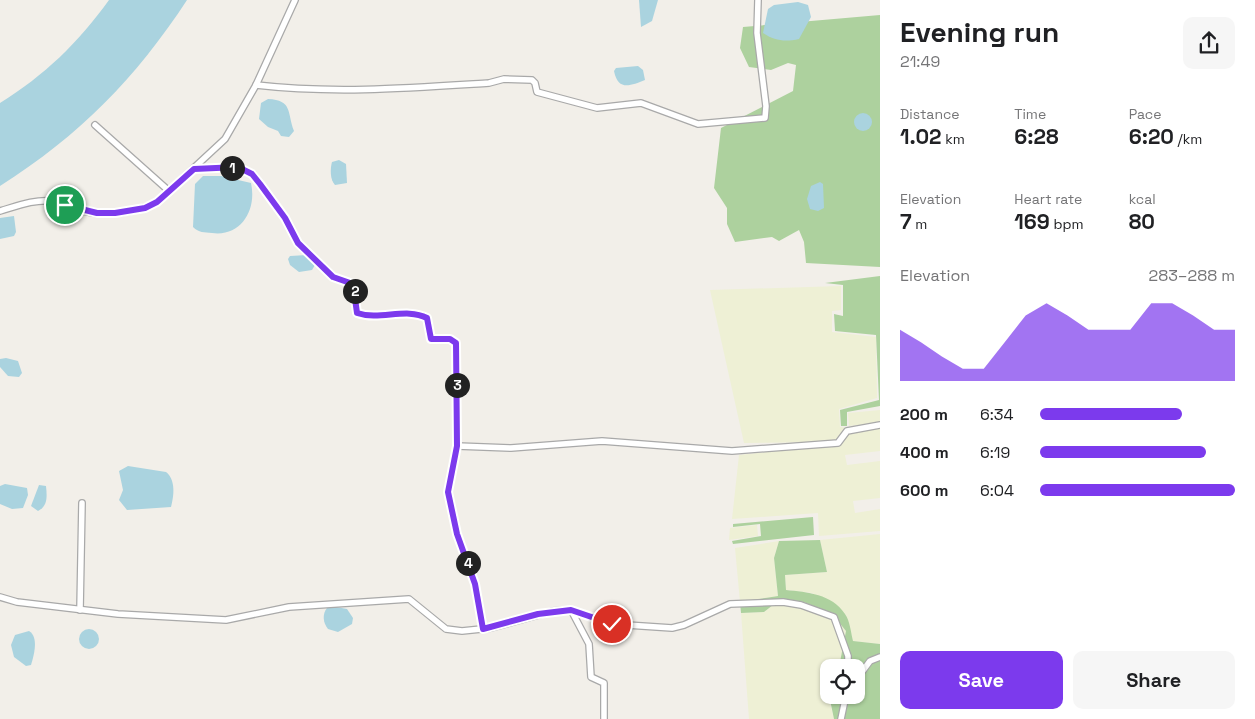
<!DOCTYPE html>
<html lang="en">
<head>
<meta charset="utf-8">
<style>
	body { margin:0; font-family:"Space Grotesk",sans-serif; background:#f6f6f6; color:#202124; height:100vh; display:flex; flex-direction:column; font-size:19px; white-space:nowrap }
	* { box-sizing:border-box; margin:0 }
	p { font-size:16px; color:#757577 }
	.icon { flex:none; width:28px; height:28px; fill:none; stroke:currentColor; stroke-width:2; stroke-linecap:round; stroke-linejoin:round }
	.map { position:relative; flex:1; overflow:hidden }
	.drawer { display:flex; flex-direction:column; background:#fff; width:375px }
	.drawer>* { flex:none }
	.tools { position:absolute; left:820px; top:659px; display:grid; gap:10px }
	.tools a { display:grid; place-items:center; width:45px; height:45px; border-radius:10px; background:#fff; box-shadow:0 1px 4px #0004; font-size:25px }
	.pin { position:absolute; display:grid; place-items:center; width:42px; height:42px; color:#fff; margin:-21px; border:2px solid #fff; border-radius:50%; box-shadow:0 1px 5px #0007 }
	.km { position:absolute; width:25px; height:25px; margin:-12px; border-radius:50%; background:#222; color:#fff; font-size:14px; line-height:25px; text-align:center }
	.round { display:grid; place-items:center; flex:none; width:52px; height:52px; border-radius:10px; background:#f6f6f6 }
	.headline { display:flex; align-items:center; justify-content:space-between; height:85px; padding:0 20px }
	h1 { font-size:28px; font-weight:800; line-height:38px }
	.stats { display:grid; grid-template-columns:repeat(3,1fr); gap:8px; height:85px; padding:5px 20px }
	.stats div { display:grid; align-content:center }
	.stats b { font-size:21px; font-weight:800 }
	.stats small { font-size:14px; font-weight:400 }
	.stats p { font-size:14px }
	.chart { height:140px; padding:10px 20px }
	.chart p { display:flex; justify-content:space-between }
	.chart svg { width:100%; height:90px; margin-top:5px; fill:#7c3aed; opacity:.7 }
	.cta { display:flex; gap:10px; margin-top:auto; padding:10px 20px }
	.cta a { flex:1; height:58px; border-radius:10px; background:#7c3aed; color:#fff; font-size:20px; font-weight:800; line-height:58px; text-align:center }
	.cta a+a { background:#f6f6f6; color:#202124 }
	ul { padding:0 20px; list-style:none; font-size:16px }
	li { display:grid; grid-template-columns:80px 60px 1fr; align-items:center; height:38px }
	li i { height:12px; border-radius:6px; background:#7c3aed }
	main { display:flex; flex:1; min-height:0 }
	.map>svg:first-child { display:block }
</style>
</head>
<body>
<main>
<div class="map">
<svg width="880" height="719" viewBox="0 0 880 719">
	<rect width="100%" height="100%" fill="#f2efe9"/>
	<g fill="#eef0d5">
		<path d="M 841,286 L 841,310 L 832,311 L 832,332 L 876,337 L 877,398 L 839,409 L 840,427 L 848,428 L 836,442 L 744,443 L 710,290 Z"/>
		<path d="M 880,410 L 880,423 L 849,426 L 848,413 Z"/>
		<path d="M 880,428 L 880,451 L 845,455 L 847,465 L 880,461 L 880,498 L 853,501 L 855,513 L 880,509 L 880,531 L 819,536 L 818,513 L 732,519 L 739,455 L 838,444 L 847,434 Z"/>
		<path d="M 757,525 L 758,536 L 729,540 L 730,528 Z"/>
		<path d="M 880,534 L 880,644 L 853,641 L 846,615 L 812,593 L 786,590 L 785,575 L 827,572 L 820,540 Z"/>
		<path d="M 779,541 L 774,558 L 778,596 L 740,602 L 735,548 Z"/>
		<path d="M 793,601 L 808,603 L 819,612 L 833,615 L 846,631 L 840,662 L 834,667 L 829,668 L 829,673 L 824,678 L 834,719 L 749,719 L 741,613 L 764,612 L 773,605 L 784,606 Z"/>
	</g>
	<g fill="#add19e">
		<path d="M 880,15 L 880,267 L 806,263 L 804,242 L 799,230 L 779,241 L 772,237 L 735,242 L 727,224 L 727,208 L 714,188 L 721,128 L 793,91 L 796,65 L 788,63 L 771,70 L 749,67 L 740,48 L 743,27 Z"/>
		<path d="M 880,276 L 880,406 L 847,412 L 847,426 L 841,426 L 840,410 L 879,400 L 876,335 L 835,331 L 834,314 L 843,316 L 843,285 L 825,283 Z"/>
		<path d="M 813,517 L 814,535 L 733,544 L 732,541 L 761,536 L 760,524 L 733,527 L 733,524 Z"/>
		<path d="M 820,540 L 827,572 L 785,575 L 786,590 C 807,592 832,594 845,614 C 850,621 851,633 853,641 L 880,644 L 880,719 L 834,719 L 829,695 L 856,695 L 856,668 L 834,667 L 840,662 L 846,631 L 833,615 C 812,611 805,593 784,606 L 773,605 L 764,612 L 741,613 L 740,602 L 778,596 L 774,558 L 779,541 Z"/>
	</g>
	<g fill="#aad3df">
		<path d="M 109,0 L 187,0 C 136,78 79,136 0,186 L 0,103 C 45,75 78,43 109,0 Z"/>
		<path d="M 639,0 L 658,0 L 652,21 L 641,27 Z"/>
		<path d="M 798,2 L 808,5 L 811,17 L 799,39 C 785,42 775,41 763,33 L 768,9 L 774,5 Z"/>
		<path d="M 638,66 L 643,70 L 645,80 C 630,86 618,91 614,71 L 616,68 Z"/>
		<path d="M 268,99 C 293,100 287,113 294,131 L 289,137 L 281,136 L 278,131 L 268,127 L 259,119 L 261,103 Z"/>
		<circle cx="863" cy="122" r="9"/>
		<path d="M 339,160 L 346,164 L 347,183 L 335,185 C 330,180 330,169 332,162 Z"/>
		<path d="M 203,176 L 221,176 L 251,183 C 257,210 241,237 212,233 C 204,232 199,233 193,227 L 195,184 Z"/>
		<path d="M 820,182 L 823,184 L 824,208 L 818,211 L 810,209 L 807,199 L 811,186 Z"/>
		<path d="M 14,216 L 16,232 L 14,236 L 0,239 L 0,218 Z"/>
		<path d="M 307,255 L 313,258 L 315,265 L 312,270 L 299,272 L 290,265 L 288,259 L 290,256 Z"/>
		<path d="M 6,358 L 18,361 L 22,373 L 19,377 L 8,376 L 0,367 L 0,359 Z"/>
		<path d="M 128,466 L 166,472 C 176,480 174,496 171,507 L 127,510 L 119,500 L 123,490 L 119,471 Z"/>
		<path d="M 5,484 L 27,488 L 28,495 L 23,508 L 12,509 L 0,504 L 0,486 Z"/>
		<path d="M 39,485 L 46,486 C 47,496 48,506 38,511 L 31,506 Z"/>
		<path d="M 331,606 L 347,609 L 353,618 L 352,624 L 338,632 L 328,629 C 323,623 322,614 327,608 Z"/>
		<circle cx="89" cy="639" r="10"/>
		<path d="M 29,631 C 39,637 34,655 31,665 L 26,666 L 14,657 L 11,645 L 15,635 Z"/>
	</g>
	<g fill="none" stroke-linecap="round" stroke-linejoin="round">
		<g stroke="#a9a9a9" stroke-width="8">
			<g id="minor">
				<path d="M 256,85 C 334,94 411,88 489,83 L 504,79 L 532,80 L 535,83 L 537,92 L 597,108 L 641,103 L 698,124 L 765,118 L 766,106 L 757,33 L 758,0"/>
				<path d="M 95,125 L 169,191"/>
				<path d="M 194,169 L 238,167 L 253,174 L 285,218 L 298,243 L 333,277 L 353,284 L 357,313 C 380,321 406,307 427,318 L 431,339 L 450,339 L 456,343 L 457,446 L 448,491 L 457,534 L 475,583 L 483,629"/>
				<path d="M 0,211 C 17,206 35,199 52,201 C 62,202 72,208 82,211 C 105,217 135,213 157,202 L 225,139 L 256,85 L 295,0"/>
				<path d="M 457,446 L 511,448 L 602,441 L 732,451 L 838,443 L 847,431 L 880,425"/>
				<path d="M 0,597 L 17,602 L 118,614 L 226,620 L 289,607 L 409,599 L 446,629 L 462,631 L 491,628 L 553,611 L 571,610 L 612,624 L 672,628 L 684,625 L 730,604 L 783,602 L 801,605 L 834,617 L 848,656 L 848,668"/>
				<path d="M 80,610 L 82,503"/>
				<path d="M 571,610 L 589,644 L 591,677 L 604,683 L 604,719"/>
				<path d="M 856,680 L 870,661 L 880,657"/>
				<path d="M 841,719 L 846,695"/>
			</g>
		</g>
		<use href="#minor" stroke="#fff" stroke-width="5.5"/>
	</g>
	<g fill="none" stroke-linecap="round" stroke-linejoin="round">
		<g stroke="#fff" stroke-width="10">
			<path id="route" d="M 65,205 L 97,213 L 115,213 L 145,208 L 157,202 L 194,169 L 238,167 L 252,174 L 260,184 L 285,218 L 298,243 L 333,277 L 353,284 L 357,313 C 380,321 406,307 427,318 L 431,339 L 450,339 L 456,343 L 457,446 L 448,492 L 457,534 L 475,584 L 483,629 L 538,614 L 571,610 L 612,624"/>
		</g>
		<use href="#route" stroke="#7c3aed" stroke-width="6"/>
	</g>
</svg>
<div class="tools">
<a><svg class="icon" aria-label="locate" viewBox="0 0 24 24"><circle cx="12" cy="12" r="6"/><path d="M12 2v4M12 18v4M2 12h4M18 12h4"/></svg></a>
</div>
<div class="pin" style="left:65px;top:205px;background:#1e9e55"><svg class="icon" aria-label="arrive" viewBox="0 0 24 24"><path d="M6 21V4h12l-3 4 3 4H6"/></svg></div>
<div class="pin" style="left:612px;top:624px;background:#d93025"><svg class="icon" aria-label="check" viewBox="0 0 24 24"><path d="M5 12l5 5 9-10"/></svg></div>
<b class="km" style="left:232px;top:168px">1</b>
<b class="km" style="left:355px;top:291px">2</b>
<b class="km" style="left:457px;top:385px">3</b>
<b class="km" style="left:468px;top:563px">4</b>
</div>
<section class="drawer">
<div class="headline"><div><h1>Evening run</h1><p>21:49</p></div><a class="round"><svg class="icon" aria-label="share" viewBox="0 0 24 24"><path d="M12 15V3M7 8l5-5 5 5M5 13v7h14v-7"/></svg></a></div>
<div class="stats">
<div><p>Distance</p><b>1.02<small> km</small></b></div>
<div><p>Time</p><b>6:28</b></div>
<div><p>Pace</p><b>6:20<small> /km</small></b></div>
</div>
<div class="stats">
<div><p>Elevation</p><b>7<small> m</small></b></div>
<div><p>Heart rate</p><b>169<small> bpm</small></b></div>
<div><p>kcal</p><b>80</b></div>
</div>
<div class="chart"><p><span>Elevation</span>283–288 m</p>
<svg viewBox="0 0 160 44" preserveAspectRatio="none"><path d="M0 44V19L10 25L20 32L30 38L40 38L50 25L60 12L70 6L80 12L90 19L100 19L110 19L120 6L130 6L140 12L150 19L160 19V44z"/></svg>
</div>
<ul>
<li><b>200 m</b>6:34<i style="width:73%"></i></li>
<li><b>400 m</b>6:19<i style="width:85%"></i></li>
<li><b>600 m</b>6:04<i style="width:100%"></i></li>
</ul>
<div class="cta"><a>Save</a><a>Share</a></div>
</section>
</main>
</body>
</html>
